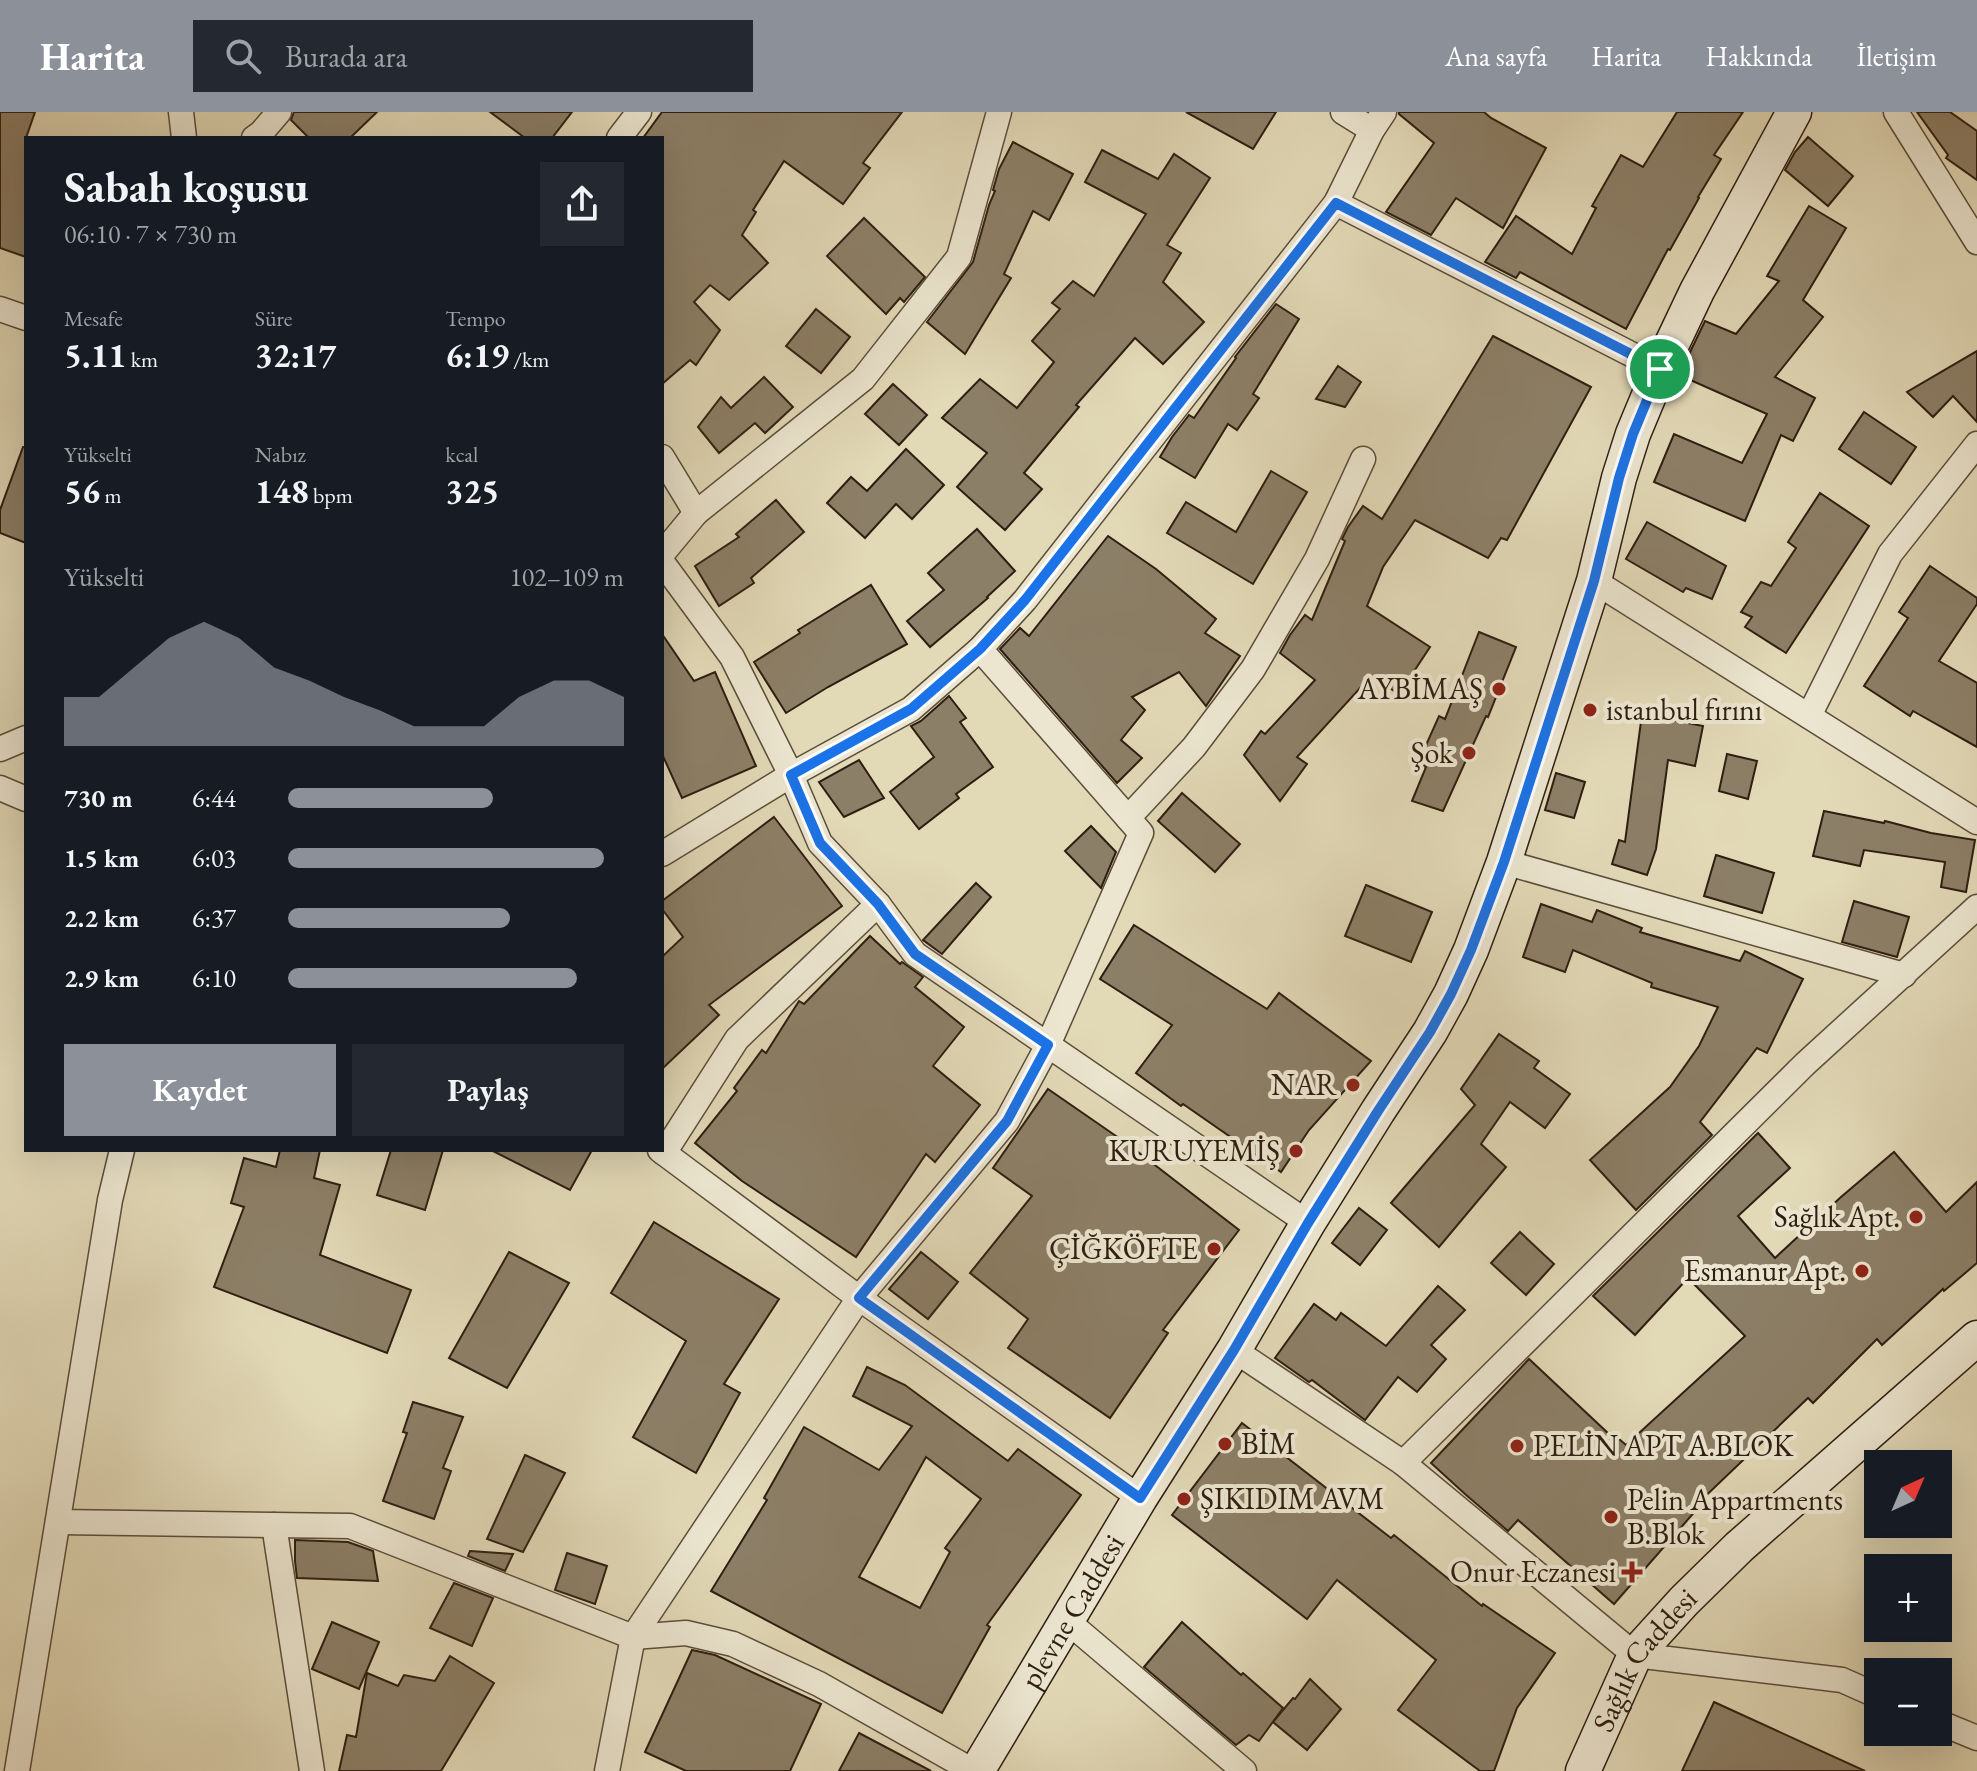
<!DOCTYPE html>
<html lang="tr">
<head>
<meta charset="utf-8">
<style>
	body { margin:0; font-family:"EB Garamond",serif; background:#242831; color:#f1f3f6; height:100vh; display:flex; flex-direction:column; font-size:30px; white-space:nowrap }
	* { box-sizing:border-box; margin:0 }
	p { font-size:26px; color:#9ea1a6 }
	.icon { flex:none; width:44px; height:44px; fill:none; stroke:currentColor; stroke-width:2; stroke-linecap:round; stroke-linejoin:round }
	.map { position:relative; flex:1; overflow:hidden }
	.side { position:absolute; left:24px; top:24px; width:640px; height:1016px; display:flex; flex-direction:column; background:#171b24; border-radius:0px; box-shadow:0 8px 32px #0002 }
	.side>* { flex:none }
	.needle { width:52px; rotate:44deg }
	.fabs { position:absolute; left:1864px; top:1338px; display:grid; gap:16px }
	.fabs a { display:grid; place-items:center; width:88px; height:88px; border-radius:0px; background:#171b24; box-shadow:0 8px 32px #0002; font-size:40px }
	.pin { position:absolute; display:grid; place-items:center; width:68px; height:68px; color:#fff; margin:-34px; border:4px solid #fff; border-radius:50%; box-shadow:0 2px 8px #0007 }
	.round { display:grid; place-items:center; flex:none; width:84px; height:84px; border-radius:0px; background:#242831 }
	.overview { display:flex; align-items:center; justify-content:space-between; height:136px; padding:0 40px }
	h1 { font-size:44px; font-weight:700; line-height:60px }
	.stats { display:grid; grid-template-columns:repeat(3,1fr); gap:12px; height:136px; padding:8px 40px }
	.stats div { display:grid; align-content:center }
	.stats b { font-size:34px; font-weight:700 }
	.stats small { font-size:22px; font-weight:400 }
	.stats p { font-size:22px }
	.chart { height:224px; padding:16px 40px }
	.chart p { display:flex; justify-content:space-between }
	.chart svg { width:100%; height:144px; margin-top:8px; fill:#8c9099; opacity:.7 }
	.cta { display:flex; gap:16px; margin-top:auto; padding:16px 40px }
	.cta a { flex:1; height:92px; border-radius:0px; background:#8c9099; color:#fff; font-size:32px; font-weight:700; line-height:92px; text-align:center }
	.cta a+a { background:#242831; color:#f1f3f6 }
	ul { padding:0 40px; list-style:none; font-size:26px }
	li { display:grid; grid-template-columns:128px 96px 1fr; align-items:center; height:60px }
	li i { height:20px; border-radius:10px; background:#8c9099 }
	header { display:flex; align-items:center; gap:48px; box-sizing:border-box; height:112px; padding:0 40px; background:#8c9099; color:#fff }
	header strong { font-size:38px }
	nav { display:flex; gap:44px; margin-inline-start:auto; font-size:28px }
	.search { width:560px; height:72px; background:#242831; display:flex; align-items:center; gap:20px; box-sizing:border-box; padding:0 28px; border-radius:0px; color:#9ea1a6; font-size:30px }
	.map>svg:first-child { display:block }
</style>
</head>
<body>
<header>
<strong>Harita</strong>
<div class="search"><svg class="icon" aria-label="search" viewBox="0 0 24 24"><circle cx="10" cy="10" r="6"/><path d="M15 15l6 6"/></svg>Burada ara</div>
<nav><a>Ana sayfa</a><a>Harita</a><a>Hakkında</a><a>İletişim</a></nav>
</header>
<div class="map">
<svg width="1977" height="1659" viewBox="0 0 1977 1659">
	<rect width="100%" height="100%" fill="#e2d9b7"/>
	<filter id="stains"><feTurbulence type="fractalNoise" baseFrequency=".0025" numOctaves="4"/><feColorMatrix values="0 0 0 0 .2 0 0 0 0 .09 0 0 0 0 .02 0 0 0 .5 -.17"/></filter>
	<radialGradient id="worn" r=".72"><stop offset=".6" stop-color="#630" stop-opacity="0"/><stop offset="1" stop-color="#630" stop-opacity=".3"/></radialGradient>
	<g fill="#8c7f67" stroke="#2e1e11" stroke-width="2" fill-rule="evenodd">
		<path d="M 0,0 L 35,0 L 26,26 L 26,145 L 0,136 Z"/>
		<path d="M 294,0 L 377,0 L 350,26 L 309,26 L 291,8 Z"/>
		<path d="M 490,0 L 572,0 L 552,26 L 525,26 Z"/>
		<path d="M 662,0 L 902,0 L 863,51 L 870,56 L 843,92 L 784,49 L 753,98 L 756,100 L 742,123 L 768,151 L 729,188 L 710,173 L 694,190 L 720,218 L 696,253 L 690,248 L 662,272 L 662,26 L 643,26 Z"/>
		<path d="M 1186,0 L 1276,0 L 1253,37 Z"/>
		<path d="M 1399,0 L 1484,0 L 1491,6 L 1546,36 L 1503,116 L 1456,86 L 1431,123 L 1386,100 L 1434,31 L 1399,2 Z"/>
		<path d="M 1677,0 L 1743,0 L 1714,43 L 1721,47 L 1698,85 L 1699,86 L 1670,138 L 1668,137 L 1626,217 L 1520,160 L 1516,166 L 1485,150 L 1516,104 L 1572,142 L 1596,96 L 1592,94 L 1621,43 L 1643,55 Z"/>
		<path d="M 1917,0 L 1950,0 L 1977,19 L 1977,68 L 1946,46 L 1948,43 Z"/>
		<path d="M 1808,25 L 1853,64 L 1828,94 L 1785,58 L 1795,40 Z"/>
		<path d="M 1013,30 L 1073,62 L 1049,108 L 1033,99 L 1004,162 L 1011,166 L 965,242 L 927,210 L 973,150 L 989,93 L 995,79 L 993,78 L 999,57 Z"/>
		<path d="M 1102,38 L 1158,67 L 1174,42 L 1210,66 L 1167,133 L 1181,141 L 1163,170 L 1204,210 L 1163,252 L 1135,226 L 1076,293 L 1079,295 L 1024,361 L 1042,377 L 1005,418 L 957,375 L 987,341 L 942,306 L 980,267 L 1017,296 L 1054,250 L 1032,229 L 1060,197 L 1052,191 L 1073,169 L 1094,184 L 1146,102 L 1085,70 Z"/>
		<path d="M 1809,94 L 1846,116 L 1803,188 L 1823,205 L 1775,265 L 1815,286 L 1793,329 L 1781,323 L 1745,409 L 1654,370 L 1674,322 L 1742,351 L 1767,302 L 1679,263 L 1705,209 L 1736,222 L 1779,169 L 1767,164 Z"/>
		<path d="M 864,106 L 925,165 L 904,190 L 900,186 L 886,202 L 827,144 Z"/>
		<path d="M 1276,192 L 1299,207 L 1253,282 L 1259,286 L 1237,318 L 1228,312 L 1195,366 L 1160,345 L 1172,325 L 1189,303 L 1194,306 L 1236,246 L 1235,245 Z"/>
		<path d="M 816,197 L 850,225 L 821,261 L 786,234 Z"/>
		<path d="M 1493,224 L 1591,275 L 1507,428 L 1501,426 L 1488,446 L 1415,408 L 1383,455 L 1367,494 L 1430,535 L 1399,582 L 1371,564 L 1297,645 L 1307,652 L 1280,689 L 1244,643 L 1261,619 L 1265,622 L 1315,568 L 1280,541 L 1290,523 L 1305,503 L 1312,508 L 1345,429 L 1342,427 L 1348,415 L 1363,394 L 1382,407 Z"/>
		<path d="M 1977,239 L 1977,310 L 1953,284 L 1933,305 L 1907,280 Z"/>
		<path d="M 1338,254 L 1361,270 L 1345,295 L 1316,287 Z"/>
		<path d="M 764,265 L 793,295 L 765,321 L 755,311 L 719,341 L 698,315 L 721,285 L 731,296 Z"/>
		<path d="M 893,272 L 927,303 L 899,333 L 865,302 Z"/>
		<path d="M 1864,300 L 1916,335 L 1891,372 L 1839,337 Z"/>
		<path d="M 23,335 L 26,335 L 26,431 L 0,421 L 0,398 Z"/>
		<path d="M 906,337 L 944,373 L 912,407 L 896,392 L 865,426 L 827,391 L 851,365 L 867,379 Z"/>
		<path d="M 1271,359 L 1307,380 L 1253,472 L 1167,421 L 1186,390 L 1236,420 Z"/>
		<path d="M 1820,381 L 1869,414 L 1786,541 L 1745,515 L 1752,505 L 1741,500 L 1761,470 L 1771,474 L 1796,436 L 1788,430 Z"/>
		<path d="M 776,388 L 804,420 L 751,466 L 754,471 L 719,494 L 695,454 L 739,425 L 736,422 Z"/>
		<path d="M 1647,410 L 1726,454 L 1712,487 L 1686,476 L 1683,480 L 1626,447 Z"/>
		<path d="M 977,417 L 1015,459 L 987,485 L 988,486 L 930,535 L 907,509 L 944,478 L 928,461 Z"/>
		<path d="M 1108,424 L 1156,457 L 1216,507 L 1205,521 L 1240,544 L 1206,594 L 1179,560 L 1132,585 L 1145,598 L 1121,628 L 1142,646 L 1117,671 L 1000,537 L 1020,516 L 1029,524 Z"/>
		<path d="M 1930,454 L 1977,486 L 1977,492 L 1939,549 L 1977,571 L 1977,635 L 1913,599 L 1910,604 L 1864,574 L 1908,506 L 1899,500 Z"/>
		<path d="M 871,473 L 907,532 L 828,575 L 786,601 L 754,550 L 800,521 L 798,518 Z"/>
		<path d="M 1479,520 L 1516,535 L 1488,605 L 1486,604 L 1443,699 L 1412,689 L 1426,655 L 1418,651 L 1439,604 L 1445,607 Z"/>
		<path d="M 662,522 L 694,569 L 715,560 L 756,654 L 682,686 L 662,642 Z"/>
		<path d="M 949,584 L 966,606 L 960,610 L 993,655 L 956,682 L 959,686 L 919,717 L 890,680 L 934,645 L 911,614 L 921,609 Z"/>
		<path d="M 1642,602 L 1703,614 L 1695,654 L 1668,648 L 1656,737 L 1647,763 L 1612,752 L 1619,728 L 1625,730 Z"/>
		<path d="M 1727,642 L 1757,649 L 1748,687 L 1719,679 Z"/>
		<path d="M 859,648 L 884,686 L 844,705 L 819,670 Z"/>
		<path d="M 1556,661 L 1585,670 L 1574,706 L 1545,698 Z"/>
		<path d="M 1182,681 L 1240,732 L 1215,760 L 1158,709 Z"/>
		<path d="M 1824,699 L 1884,711 L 1885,709 L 1931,721 L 1975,728 L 1966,780 L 1941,775 L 1945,750 L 1864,738 L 1860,754 L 1813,744 Z"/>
		<path d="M 774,705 L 842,794 L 709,893 L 719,903 L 662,957 L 662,845 L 683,825 L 662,797 L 662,789 Z"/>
		<path d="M 1091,714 L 1116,740 L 1101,776 L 1065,739 Z"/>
		<path d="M 1716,743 L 1774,761 L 1762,801 L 1704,784 Z"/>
		<path d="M 976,771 L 991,785 L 942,842 L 923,828 Z"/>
		<path d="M 1366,773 L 1432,800 L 1411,850 L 1345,824 Z"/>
		<path d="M 1854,789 L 1909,805 L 1897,845 L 1842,830 Z"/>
		<path d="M 1541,792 L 1592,810 L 1597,798 L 1642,816 L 1640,820 L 1740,849 L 1745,839 L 1803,867 L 1767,941 L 1757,936 L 1700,1010 L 1712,1023 L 1636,1098 L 1590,1048 L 1670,975 L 1699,934 L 1718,895 L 1651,875 L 1652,871 L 1573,838 L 1565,860 L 1523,845 Z"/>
		<path d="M 1134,813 L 1267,897 L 1279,881 L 1371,949 L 1309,1018 L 1281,1060 L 1183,992 L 1181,994 L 1136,961 L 1172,913 L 1100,867 Z"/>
		<path d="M 870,824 L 900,852 L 902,850 L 923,865 L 915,875 L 964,915 L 933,954 L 980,993 L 935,1050 L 926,1042 L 856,1145 L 742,1069 L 695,1031 L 737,979 L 734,976 L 762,938 L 766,941 L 799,889 L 804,892 Z"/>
		<path d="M 1499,922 L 1539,949 L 1534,956 L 1570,982 L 1545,1016 L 1510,990 L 1481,1032 L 1506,1055 L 1439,1135 L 1391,1091 L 1475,993 L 1461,977 Z"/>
		<path d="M 1048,977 L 1129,1033 L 1239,1118 L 1163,1218 L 1168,1221 L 1110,1306 L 1008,1236 L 1028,1207 L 970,1161 L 1032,1084 L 993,1056 Z"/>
		<path d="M 1758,1021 L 1790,1056 L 1738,1104 L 1775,1146 L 1841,1085 L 1894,1040 L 1946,1100 L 1977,1070 L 1977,1151 L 1944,1179 L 1943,1177 L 1882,1233 L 1877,1227 L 1813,1291 L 1808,1286 L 1695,1394 L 1698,1396 L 1614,1492 L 1518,1408 L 1508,1419 L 1465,1382 L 1431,1351 L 1529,1247 L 1609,1322 L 1611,1320 L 1626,1333 L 1745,1224 L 1688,1166 L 1635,1223 L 1593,1184 Z"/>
		<path d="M 280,1038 L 320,1038 L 314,1066 L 340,1073 L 320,1143 L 411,1178 L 387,1241 L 214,1175 L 244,1095 L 231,1091 L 244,1046 L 276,1055 Z"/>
		<path d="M 391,1038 L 443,1038 L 425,1098 L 377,1083 Z"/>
		<path d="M 491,1038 L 592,1038 L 570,1078 Z"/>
		<path d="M 1359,1096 L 1387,1118 L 1360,1153 L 1332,1131 Z"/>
		<path d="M 654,1110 L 779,1187 L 724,1272 L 740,1281 L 696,1361 L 633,1325 L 686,1229 L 611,1181 Z"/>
		<path d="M 1520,1120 L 1554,1152 L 1526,1183 L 1491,1151 Z"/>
		<path d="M 509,1140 L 569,1171 L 507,1276 L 449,1246 Z"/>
		<path d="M 921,1140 L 958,1170 L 928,1207 L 889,1177 Z"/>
		<path d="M 1438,1174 L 1465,1198 L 1431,1233 L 1446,1247 L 1417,1280 L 1398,1265 L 1365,1308 L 1312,1268 L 1309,1270 L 1275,1246 L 1314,1192 L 1336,1208 L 1341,1201 L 1386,1234 Z"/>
		<path d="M 867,1255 L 905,1273 L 1008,1349 L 1018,1337 L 1081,1383 L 987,1513 L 990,1515 L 942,1601 L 711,1479 L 767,1388 L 764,1386 L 804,1315 L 879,1358 L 912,1314 L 853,1284 ZM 926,1345 L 981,1387 L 945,1436 L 950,1440 L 920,1496 L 859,1465 Z"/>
		<path d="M 413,1290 L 463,1305 L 443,1356 L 451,1359 L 434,1407 L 383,1389 L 407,1321 L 403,1320 Z"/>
		<path d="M 1242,1311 L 1391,1426 L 1394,1423 L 1482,1494 L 1483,1492 L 1555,1541 L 1517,1596 L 1494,1659 L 1480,1659 L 1398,1598 L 1436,1548 L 1337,1468 L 1307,1507 L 1172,1403 Z"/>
		<path d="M 525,1343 L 565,1361 L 523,1440 L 487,1427 Z"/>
		<path d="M 295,1428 L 348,1430 L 373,1439 L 378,1469 L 297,1466 L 295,1449 Z"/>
		<path d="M 470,1439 L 513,1442 L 505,1459 L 468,1444 Z"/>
		<path d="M 567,1441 L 607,1454 L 595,1492 L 555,1478 Z"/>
		<path d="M 454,1471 L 493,1486 L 472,1534 L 430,1516 Z"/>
		<path d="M 332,1510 L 379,1530 L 359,1577 L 312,1557 Z"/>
		<path d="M 1182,1510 L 1241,1563 L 1243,1561 L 1283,1596 L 1259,1629 L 1249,1623 L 1236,1633 L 1144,1555 Z"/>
		<path d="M 692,1538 L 715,1543 L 821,1592 L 790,1659 L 686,1659 L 645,1640 Z"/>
		<path d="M 450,1544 L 494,1571 L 441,1659 L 339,1659 L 347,1623 L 356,1625 L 367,1561 L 398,1574 L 404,1563 L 435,1569 Z"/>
		<path d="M 1310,1567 L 1341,1597 L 1307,1638 L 1273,1610 L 1293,1586 L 1295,1587 Z"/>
		<path d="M 1714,1590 L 1865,1659 L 1682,1659 Z"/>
		<path d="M 859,1621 L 931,1659 L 839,1659 Z"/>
	</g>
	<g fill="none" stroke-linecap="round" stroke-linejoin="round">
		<g stroke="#5b4d3a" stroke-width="27">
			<g id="street">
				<path d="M 181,0 L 184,26"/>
				<path d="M 1343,0 L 1372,18"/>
				<path d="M 1896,0 L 1977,130"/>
				<path d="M 254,26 L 261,21 L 279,0"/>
				<path d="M 619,26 L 639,0"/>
				<path d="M 1336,91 L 1660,257"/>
				<path d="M 0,197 L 26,206"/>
				<path d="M 662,345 L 696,401"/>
				<path d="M 662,442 L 696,401 L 863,267 L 959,145 L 999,0"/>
				<path d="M 662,450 L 732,545 L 791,663 L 820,731 L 878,792 L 915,842 L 1308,1111"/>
				<path d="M 1594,469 L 1977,710"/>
				<path d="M 1809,604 L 1890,442 L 1977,332"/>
				<path d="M 0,637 L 26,626"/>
				<path d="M 0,676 L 26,687"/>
				<path d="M 1128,706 L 1194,635 L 1253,557 L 1317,447 L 1363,347"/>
				<path d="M 662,742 L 791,663 L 911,597 L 980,537 L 1025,488 L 1336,91 L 1372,18 L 1384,0"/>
				<path d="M 1504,750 L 1904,863"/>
				<path d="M 660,1038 L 859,1186 L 1140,1386"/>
				<path d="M 664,1041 L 737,927 L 878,792"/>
				<path d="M 1234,1238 L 1403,1351 L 1635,1543 L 1842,1568 L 1878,1584"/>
				<path d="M 1403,1351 L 1805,952 L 1977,795"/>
				<path d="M 58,1410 L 350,1414 L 633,1525 L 686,1521 L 733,1532 L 819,1572 L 973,1659"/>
				<path d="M 274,1413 L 312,1659"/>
				<path d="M 1066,1508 L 1244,1659"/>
				<path d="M 1938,1610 L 1977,1626"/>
				<path d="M 17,1659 L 110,1088 L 122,1038"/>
				<path d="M 607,1659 L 633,1525 L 859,1186 L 1007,1009 L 1048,933 L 1141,721 L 980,537"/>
			</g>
		</g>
		<g stroke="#2e1e11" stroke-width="37">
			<g id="secondary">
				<path id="s1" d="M 977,1659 L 1140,1386 L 1234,1238 L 1308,1111 L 1378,999 L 1430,920 L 1451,882 L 1471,838 L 1504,750 L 1594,469 L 1619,366 L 1633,322 L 1660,257 L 1697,179 L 1794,0"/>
				<path id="s2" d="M 1583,1659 L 1635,1543 L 1684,1489 L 1739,1435 L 1977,1226"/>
			</g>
		</g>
		<use href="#street" stroke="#ece6d0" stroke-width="24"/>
		<use href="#secondary" stroke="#ece6d0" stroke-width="34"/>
	</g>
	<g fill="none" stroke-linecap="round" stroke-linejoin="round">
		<g stroke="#fff" stroke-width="16">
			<path id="route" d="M 1336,91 L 1660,257 L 1633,322 L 1619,366 L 1594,469 L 1504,750 L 1471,838 L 1451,882 L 1430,920 L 1378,999 L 1308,1111 L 1234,1238 L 1140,1386 L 859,1186 L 1007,1009 L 1048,933 L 915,842 L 878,792 L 820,731 L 791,663 L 911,597 L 980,537 L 1025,488 Z"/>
		</g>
		<use href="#route" stroke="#1a73e8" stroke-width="10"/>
	</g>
	<g fill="#8f2418" stroke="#ece6d0" stroke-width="3">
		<circle cx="1499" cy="577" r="8"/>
		<circle cx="1590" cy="598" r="8"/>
		<circle cx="1469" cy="641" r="8"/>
		<circle cx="1353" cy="973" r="8"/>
		<circle cx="1296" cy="1039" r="8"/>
		<circle cx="1916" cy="1105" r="8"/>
		<circle cx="1214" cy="1137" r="8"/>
		<circle cx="1862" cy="1159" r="8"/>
		<circle cx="1225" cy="1332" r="8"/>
		<circle cx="1517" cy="1334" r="8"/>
		<circle cx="1184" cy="1387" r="8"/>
		<circle cx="1611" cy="1405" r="8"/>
		<path d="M1628 1448h8v8h8v8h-8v8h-8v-8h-8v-8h8z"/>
	</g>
	<g text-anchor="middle" stroke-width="8" stroke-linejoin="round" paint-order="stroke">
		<g font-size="30" fill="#2e1e11" stroke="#ece6d0" text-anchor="end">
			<text x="1483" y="587">AYBİMAŞ</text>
			<text x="1606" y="608" text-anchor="start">istanbul fırını</text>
			<text x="1453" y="651">Şok</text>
			<text x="1337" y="983">NAR</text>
			<text x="1280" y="1049">KURUYEMİŞ</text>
			<text x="1900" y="1115">Sağlık Apt.</text>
			<text x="1198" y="1147">ÇİĞKÖFTE</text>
			<text x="1846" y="1169">Esmanur Apt.</text>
			<text x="1241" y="1342" text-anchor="start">BİM</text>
			<text x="1533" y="1344" text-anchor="start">PELİN APT A.BLOK</text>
			<text x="1200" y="1397" text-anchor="start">ŞIKIDIM AVM</text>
			<text x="1627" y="1398" text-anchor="start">Pelin Appartments<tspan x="1627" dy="34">B.Blok</tspan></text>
			<text x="1616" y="1470">Onur Eczanesi</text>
		</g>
		<g font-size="30" fill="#2e1e11" stroke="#ece6d0">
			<text dy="10" stroke="none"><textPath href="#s1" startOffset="186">plevne Caddesi</textPath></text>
			<text dy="10" stroke="none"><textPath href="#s2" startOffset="128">Sağlık Caddesi</textPath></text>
		</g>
	</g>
	<rect width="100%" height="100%" filter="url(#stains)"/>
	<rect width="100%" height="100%" fill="url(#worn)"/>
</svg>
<div class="fabs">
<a><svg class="needle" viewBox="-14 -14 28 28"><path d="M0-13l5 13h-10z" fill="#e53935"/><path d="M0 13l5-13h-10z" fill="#9ea1a6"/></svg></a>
<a>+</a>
<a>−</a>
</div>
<div class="pin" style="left:1660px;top:257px;background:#1e9e55"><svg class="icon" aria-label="arrive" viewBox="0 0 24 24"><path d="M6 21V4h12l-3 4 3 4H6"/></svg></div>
<section class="side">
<div class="overview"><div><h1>Sabah koşusu</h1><p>06:10 · 7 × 730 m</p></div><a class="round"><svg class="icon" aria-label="share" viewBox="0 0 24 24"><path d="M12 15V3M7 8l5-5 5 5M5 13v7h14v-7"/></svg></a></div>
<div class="stats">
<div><p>Mesafe</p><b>5.11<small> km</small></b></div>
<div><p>Süre</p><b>32:17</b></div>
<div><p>Tempo</p><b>6:19<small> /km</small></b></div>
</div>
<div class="stats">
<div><p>Yükselti</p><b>56<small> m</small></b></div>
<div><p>Nabız</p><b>148<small> bpm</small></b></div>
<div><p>kcal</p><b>325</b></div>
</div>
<div class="chart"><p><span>Yükselti</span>102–109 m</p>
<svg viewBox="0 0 160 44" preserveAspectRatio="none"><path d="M0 44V29L10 29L20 20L30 11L40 6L50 11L60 20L70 24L80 29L90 33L100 38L110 38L120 38L130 29L140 24L150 24L160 29V44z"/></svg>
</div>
<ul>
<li><b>730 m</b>6:44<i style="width:61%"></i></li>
<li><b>1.5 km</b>6:03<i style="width:94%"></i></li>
<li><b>2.2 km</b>6:37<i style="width:66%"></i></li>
<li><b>2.9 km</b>6:10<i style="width:86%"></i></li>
</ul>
<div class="cta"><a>Kaydet</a><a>Paylaş</a></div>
</section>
</div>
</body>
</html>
